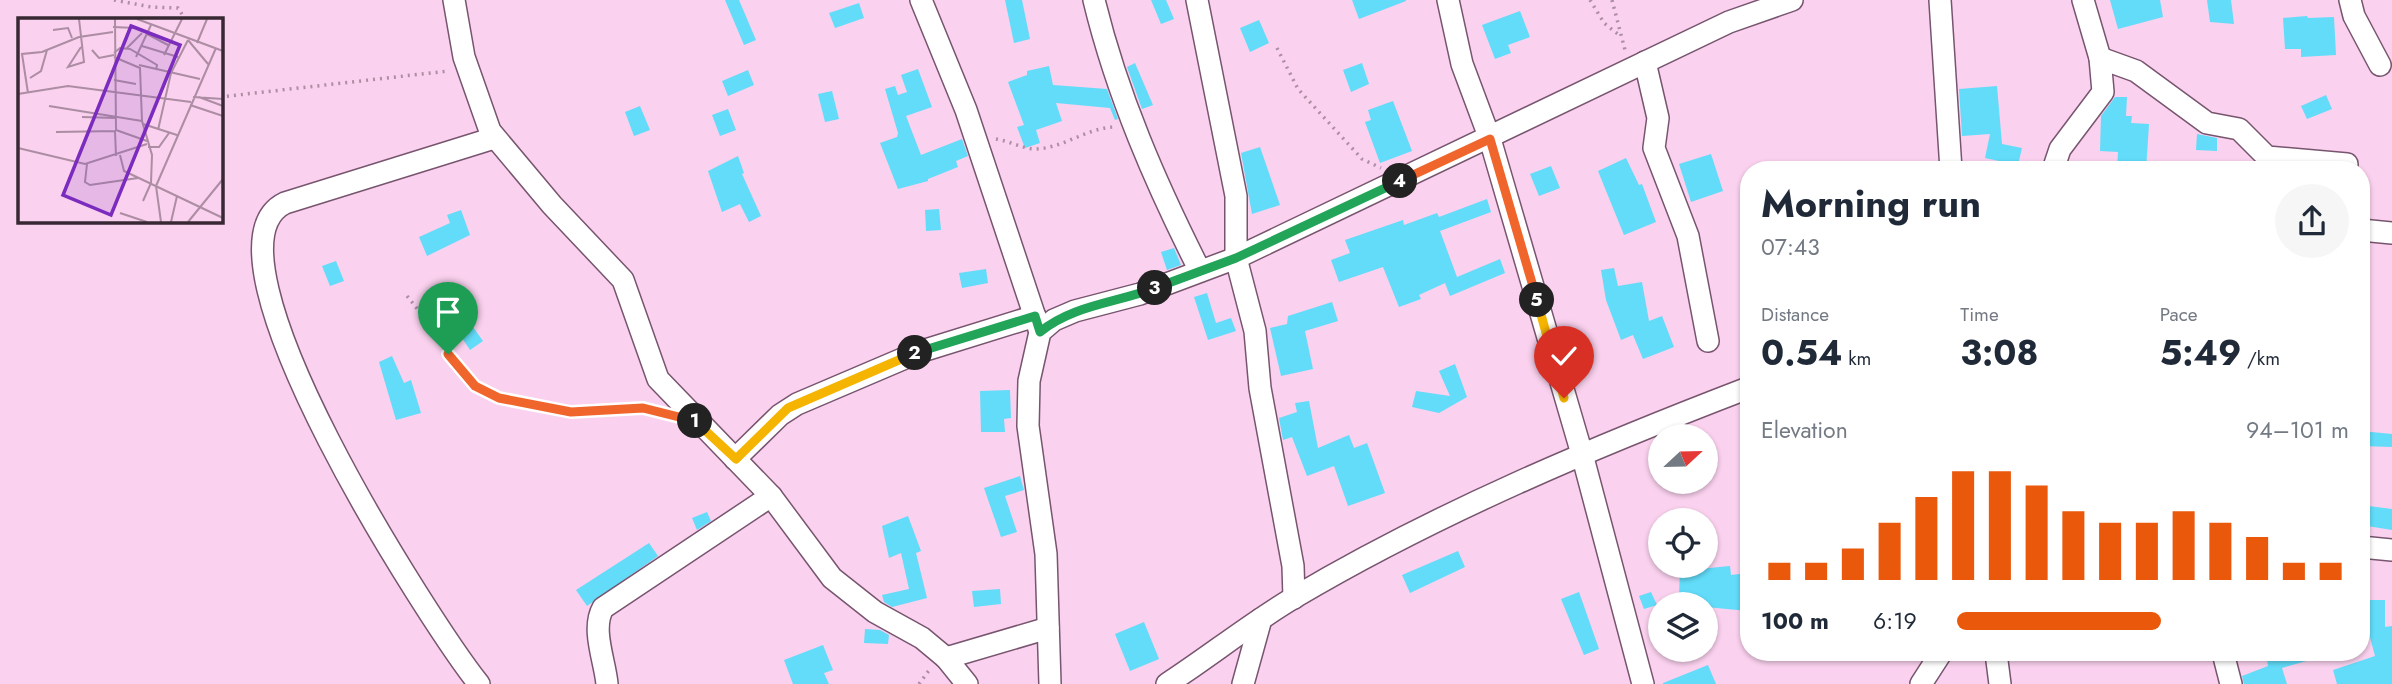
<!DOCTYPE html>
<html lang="en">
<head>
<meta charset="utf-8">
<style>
	body { margin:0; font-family:Jost,sans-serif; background:#f6f6f7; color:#1f2937; height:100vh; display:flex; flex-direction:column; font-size:26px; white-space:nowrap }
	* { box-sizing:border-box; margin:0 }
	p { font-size:23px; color:#747a83 }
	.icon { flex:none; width:38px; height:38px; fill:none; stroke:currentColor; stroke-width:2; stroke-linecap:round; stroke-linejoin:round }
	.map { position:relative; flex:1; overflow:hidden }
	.drawer { position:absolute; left:1740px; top:161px; width:630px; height:500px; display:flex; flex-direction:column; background:#fff; border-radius:28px; box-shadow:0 2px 5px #0004 }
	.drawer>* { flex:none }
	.needle { width:46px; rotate:68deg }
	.fabs { position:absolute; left:1648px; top:424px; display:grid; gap:14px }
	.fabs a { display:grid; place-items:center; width:70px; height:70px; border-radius:50%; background:#fff; box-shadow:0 2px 5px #0004; font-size:35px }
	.pin { position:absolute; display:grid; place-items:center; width:60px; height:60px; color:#fff; margin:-72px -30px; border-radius:50% 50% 50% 0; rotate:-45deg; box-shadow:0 0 7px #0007 }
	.pin .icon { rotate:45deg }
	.km { position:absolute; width:35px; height:35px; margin:-18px; border-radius:50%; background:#222; color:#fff; font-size:19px; line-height:35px; text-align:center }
	.round { display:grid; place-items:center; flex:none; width:74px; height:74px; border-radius:37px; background:#f6f6f7 }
	.headline { display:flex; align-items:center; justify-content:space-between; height:119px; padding:0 21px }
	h1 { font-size:38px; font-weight:700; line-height:52px }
	.figures { display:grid; grid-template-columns:repeat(3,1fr); gap:10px; height:119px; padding:7px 21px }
	.figures div { display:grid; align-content:center }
	.figures b { font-size:35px; font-weight:700 }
	.figures small { font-size:19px; font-weight:400 }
	.figures p { font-size:19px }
	.chart { height:196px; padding:14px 21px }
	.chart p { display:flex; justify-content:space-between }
	.chart svg { width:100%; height:126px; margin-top:7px; stroke:#ea580c; stroke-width:6 }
	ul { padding:0 21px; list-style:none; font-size:23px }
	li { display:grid; grid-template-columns:112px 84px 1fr; align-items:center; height:52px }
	li i { height:18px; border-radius:9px; background:#ea580c }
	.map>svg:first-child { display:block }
</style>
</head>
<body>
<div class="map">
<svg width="2392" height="684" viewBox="0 0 2392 684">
	<rect width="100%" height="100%" fill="#fad1ee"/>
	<g fill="#62dcf9">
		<path d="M 725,0 L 739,0 L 756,40 L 744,45 Z"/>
		<path d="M 1005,0 L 1022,0 L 1030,39 L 1014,43 Z"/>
		<path d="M 1151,0 L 1166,0 L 1174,19 L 1161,24 Z"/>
		<path d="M 1352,0 L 1406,0 L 1406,1 L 1359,19 Z"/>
		<path d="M 2110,0 L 2160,0 L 2163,17 L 2118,29 Z"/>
		<path d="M 2207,0 L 2231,0 L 2234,24 L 2210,22 Z"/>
		<path d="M 859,3 L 864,18 L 835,28 L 829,13 Z"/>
		<path d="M 1520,11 L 1530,37 L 1508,45 L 1511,53 L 1495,59 L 1482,25 Z"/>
		<path d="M 2307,16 L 2308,18 L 2334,17 L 2336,55 L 2301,57 L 2301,49 L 2285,49 L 2283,18 Z"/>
		<path d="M 1259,20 L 1269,43 L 1250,52 L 1240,28 Z"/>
		<path d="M 1135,63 L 1153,105 L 1142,109 L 1127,67 Z"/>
		<path d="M 1362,63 L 1369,84 L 1351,92 L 1343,70 Z"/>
		<path d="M 1049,66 L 1053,85 L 1107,89 L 1118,119 L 1115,120 L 1110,108 L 1056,103 L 1062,121 L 1036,130 L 1040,143 L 1025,148 L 1017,127 L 1024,125 L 1008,82 L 1027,75 L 1027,71 Z"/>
		<path d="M 918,69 L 932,107 L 906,116 L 921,155 L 962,139 L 968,156 L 956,161 L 958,167 L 928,179 L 928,181 L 898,189 L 880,143 L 897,137 L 898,133 L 885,89 L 895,86 L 898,95 L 907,92 L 901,75 Z"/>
		<path d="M 748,70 L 754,85 L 728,96 L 722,81 Z"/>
		<path d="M 1997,86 L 2002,144 L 2022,148 L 2018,165 L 1985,158 L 1990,134 L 1962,136 L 1959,89 Z"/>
		<path d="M 832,91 L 839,119 L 825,122 L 818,94 Z"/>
		<path d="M 2326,95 L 2332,109 L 2307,119 L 2301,106 Z"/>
		<path d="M 2115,97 L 2127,97 L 2126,116 L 2132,116 L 2131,123 L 2149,124 L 2146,170 L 2117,170 L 2118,152 L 2100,151 L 2101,116 Z"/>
		<path d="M 1393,101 L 1412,151 L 1380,163 L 1365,122 L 1371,120 L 1368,110 Z"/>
		<path d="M 640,106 L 650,130 L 634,136 L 625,112 Z"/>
		<path d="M 728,109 L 736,130 L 720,136 L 712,115 Z"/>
		<path d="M 2197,134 L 2217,138 L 2217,151 L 2196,150 Z"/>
		<path d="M 1260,147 L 1280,205 L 1252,214 L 1241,153 Z"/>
		<path d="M 1711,154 L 1723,191 L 1691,202 L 1679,164 Z"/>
		<path d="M 738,156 L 744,173 L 742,174 L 761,216 L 749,222 L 740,204 L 722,212 L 708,171 Z"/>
		<path d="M 1626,158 L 1639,185 L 1642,184 L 1656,222 L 1624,235 L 1598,171 Z"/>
		<path d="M 1551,166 L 1560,188 L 1539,196 L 1530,174 Z"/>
		<path d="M 1487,199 L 1491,212 L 1440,231 L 1457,277 L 1500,259 L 1505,273 L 1450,296 L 1445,283 L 1419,295 L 1421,299 L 1399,307 L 1383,267 L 1339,282 L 1331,260 L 1350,253 L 1345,240 L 1403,220 L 1404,225 L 1437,213 L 1439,217 Z"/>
		<path d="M 939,209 L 941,230 L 926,231 L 925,210 Z"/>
		<path d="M 461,210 L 470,235 L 427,256 L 419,237 L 450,223 L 447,215 Z"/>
		<path d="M 1174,248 L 1181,265 L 1167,270 L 1161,252 Z"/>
		<path d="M 336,261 L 344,281 L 330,286 L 322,266 Z"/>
		<path d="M 1614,268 L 1618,286 L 1642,282 L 1649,321 L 1662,316 L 1674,347 L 1643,359 L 1633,335 L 1621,340 L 1606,300 L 1601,270 Z"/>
		<path d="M 986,269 L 988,283 L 962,288 L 959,273 Z"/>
		<path d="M 1207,293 L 1216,323 L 1231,318 L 1236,331 L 1208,340 L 1194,297 Z"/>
		<path d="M 1332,302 L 1338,321 L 1305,331 L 1313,369 L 1281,376 L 1270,328 L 1287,324 L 1288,316 Z"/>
		<path d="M 473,327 L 483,341 L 470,350 L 460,335 Z"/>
		<path d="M 392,356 L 404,383 L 411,380 L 421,413 L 396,420 L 379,362 Z"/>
		<path d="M 1455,364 L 1467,397 L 1439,413 L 1412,407 L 1416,391 L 1450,396 L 1439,371 Z"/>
		<path d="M 1010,390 L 1011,418 L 1004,419 L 1005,432 L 981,432 L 980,391 Z"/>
		<path d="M 1309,401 L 1318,448 L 1349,435 L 1354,448 L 1367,443 L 1385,493 L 1348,506 L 1334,466 L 1307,476 L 1292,437 L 1283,440 L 1279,418 L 1297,412 L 1295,403 Z"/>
		<path d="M 2361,431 L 2392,434 L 2392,447 L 2361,446 Z"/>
		<path d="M 1020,476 L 1024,490 L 1005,496 L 1017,532 L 1001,537 L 984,488 Z"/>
		<path d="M 2361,505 L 2392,509 L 2392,530 L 2361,525 Z"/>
		<path d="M 707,512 L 711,521 L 697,530 L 692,518 Z"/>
		<path d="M 908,516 L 921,551 L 916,553 L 927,598 L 892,607 L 884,602 L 882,595 L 909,589 L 901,553 L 889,558 L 882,526 Z"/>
		<path d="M 649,543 L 658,556 L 587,606 L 576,590 Z"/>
		<path d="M 1458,551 L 1465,567 L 1410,593 L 1402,575 Z"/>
		<path d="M 1680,565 L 1699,565 L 1699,569 L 1730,566 L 1731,575 L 1748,573 L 1748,611 L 1706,607 L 1706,600 L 1679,599 Z"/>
		<path d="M 1000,589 L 1001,604 L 974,607 L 972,591 Z"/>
		<path d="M 1579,592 L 1599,649 L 1584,655 L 1561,599 Z"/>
		<path d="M 1651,592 L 1657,605 L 1644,609 L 1639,596 Z"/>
		<path d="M 2361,600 L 2385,600 L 2385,627 L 2392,626 L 2392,684 L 2337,684 L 2333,670 L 2375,656 L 2364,615 L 2361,615 Z"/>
		<path d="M 1144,622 L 1159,659 L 1130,671 L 1115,634 Z"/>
		<path d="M 865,629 L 880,630 L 889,635 L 888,644 L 864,643 Z"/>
		<path d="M 823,645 L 833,670 L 824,673 L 829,684 L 793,684 L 784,660 Z"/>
		<path d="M 2266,653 L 2320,653 L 2321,657 L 2282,668 L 2287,684 L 2244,684 L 2242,676 L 2268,666 Z"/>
		<path d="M 1708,665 L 1716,684 L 1663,684 L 1663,683 Z"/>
	</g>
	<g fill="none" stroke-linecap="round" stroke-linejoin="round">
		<g stroke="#77556e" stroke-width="24">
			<g id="street">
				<path d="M 454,0 L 464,57 L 490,131 L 552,205 L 623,280 L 658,379 L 771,496 L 832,578 L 875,612 L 922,638 L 946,658 L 967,684"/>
				<path d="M 921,0 L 966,110 L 1040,332"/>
				<path d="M 1094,0 C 1117,95 1156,184 1200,271"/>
				<path d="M 1197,0 L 1236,196 L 1236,258 L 1255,331 L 1260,388 L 1293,566 L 1294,598"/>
				<path d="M 1448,0 L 1462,64 L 1490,139 L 1582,454 L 1643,684"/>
				<path d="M 1940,0 L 1951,170"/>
				<path d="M 2350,0 L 2354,16 L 2380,65"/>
				<path d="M 2100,58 L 2136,71 L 2207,123 L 2239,129 L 2267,157 L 2347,164"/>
				<path d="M 1645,62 L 1658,118 L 1654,148 L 1688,236 L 1708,341"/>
				<path d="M 2053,170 L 2060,149 L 2103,92 L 2100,58 L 2083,0"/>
				<path d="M 2361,230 L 2392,233"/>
				<path d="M 735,459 L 780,415 L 797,404 L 919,352 L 1035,316"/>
				<path d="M 2361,547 L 2392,550"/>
				<path d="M 1996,653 L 2000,684"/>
				<path d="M 2223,653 L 2231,684"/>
				<path d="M 946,658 L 1048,628"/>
				<path d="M 479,684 C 434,628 188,250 285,203 L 494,138"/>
				<path d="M 607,684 C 605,661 591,629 603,608 L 771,496"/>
				<path d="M 1050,684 L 1046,554 L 1028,426 L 1029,381 L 1040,332 L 1054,320 L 1075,311 L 1140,294 L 1236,258 L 1729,22 L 1792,0"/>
				<path d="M 1167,684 C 1210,656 1251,623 1295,597 C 1437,513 1594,447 1748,388"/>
				<path d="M 1243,684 L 1261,619"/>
				<path d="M 1921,684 L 1941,653"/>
			</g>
		</g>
		<g stroke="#ad8ea4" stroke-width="3.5" stroke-dasharray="2 5" stroke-linecap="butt">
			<path d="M 114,0 L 151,7 L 178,8 L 185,19"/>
			<path d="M 1590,0 L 1604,23 L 1619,35"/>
			<path d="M 1612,0 L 1625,50"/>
			<path d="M 1277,48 L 1298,89 L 1362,159 L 1381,168"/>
			<path d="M 220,97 L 448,71"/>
			<path d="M 996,139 C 1009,141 1021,148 1034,149 C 1063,149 1087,127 1116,127"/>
			<path d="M 407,296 C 454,352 450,388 530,404 C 544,406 559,411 572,412 C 603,413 632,405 663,413"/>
			<path d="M 919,684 L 930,669"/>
		</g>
		<use href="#street" stroke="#fff" stroke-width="21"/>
	</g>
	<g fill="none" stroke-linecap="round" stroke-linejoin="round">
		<g stroke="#fff" stroke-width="14">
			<path id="split-1" d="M 448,354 L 475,386 L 499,398 L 571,412 L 643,408 L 695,421"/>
		</g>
		<g stroke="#fff" stroke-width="14">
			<path id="split-2" d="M 695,421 L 736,459 L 788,408 L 915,353"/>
		</g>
		<g stroke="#fff" stroke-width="14">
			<path id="split-3" d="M 915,353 L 1035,316 L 1040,332 C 1073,305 1116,303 1155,288"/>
		</g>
		<g stroke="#fff" stroke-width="14">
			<path id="split-4" d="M 1155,288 L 1236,258 L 1400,181"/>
		</g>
		<g stroke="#fff" stroke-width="14">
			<path id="split-5" d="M 1400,181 L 1490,139 L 1537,300"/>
		</g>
		<g stroke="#fff" stroke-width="14">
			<path id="split-6" d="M 1537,300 L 1564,398"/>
		</g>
		<use href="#split-1" stroke="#f0652b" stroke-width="9"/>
		<use href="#split-2" stroke="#f5b400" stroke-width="9"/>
		<use href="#split-3" stroke="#22a559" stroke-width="9"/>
		<use href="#split-4" stroke="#22a559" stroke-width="9"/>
		<use href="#split-5" stroke="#f0652b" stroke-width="9"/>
		<use href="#split-6" stroke="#f5b400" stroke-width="9"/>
	</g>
	<g transform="translate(18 18)">
		<rect width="205" height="205" fill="#fad1ee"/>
		<path fill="none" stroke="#ac8da3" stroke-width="2" d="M 61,1 L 66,44 L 50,49 L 63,29M 97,1 L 98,112 L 129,123M 119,1 L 205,33M 95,9 L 118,10M 35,12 L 50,10 L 54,20M 129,16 L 150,27M 170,22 L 190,46M 179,25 L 189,1M 124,28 L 160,39M 109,30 L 124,15M 74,32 L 81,40 L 96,37M 96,35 L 102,30 L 112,31 L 139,47 L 138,52M 146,37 L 164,1M 96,39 L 122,50 L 124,103 L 134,137 L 133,165 L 125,183M 118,39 L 133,7M 121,47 L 182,61M 12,60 L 23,53 L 29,32M 96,62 L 118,66M 10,75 L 4,36 L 24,34 L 61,19 L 95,14M 0,76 L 50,68 L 173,84M 175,79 L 205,81M 181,79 L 205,88M 172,87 L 205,98M 31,88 L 124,103M 64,99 L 98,100M 125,106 L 159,117M 140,112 L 153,55 L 170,22M 97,113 L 98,138M 38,114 L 98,113M 130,129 L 141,129 L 151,115M 0,130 L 67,146 L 129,126M 102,137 L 106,153 L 205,200M 69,146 L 67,164 L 72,167 L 120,160M 102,195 L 129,204M 143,204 L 138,168 L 198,30M 153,204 L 159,178M 170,204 L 205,161"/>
		<path fill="#7b2cbf" fill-opacity="0.15" stroke="#7b2cbf" stroke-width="3.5" d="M 113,8 L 162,27 L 93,197 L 45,177 Z"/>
		<rect width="205" height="205" fill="none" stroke="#372833" stroke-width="3.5"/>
	</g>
</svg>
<div class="fabs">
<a><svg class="needle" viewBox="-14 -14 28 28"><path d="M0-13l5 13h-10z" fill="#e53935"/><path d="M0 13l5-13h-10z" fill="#747a83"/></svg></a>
<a><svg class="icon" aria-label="locate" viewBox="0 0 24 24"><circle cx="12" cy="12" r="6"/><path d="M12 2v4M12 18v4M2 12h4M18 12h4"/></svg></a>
<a><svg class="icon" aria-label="layers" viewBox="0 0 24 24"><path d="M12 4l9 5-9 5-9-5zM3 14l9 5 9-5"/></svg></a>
</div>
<div class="pin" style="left:448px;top:354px;background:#1e9e55"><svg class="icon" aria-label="arrive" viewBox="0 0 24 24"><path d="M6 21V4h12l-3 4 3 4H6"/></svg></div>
<div class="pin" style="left:1564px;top:398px;background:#d93025"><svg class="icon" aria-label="check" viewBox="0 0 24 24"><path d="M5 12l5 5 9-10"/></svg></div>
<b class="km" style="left:695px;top:421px">1</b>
<b class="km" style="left:915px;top:353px">2</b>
<b class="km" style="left:1155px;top:288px">3</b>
<b class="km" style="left:1400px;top:181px">4</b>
<b class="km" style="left:1537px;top:300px">5</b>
<section class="drawer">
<div class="headline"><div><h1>Morning run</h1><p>07:43</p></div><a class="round"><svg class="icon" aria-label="share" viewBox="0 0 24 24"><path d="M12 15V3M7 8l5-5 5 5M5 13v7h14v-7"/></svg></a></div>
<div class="figures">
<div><p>Distance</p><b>0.54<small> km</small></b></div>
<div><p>Time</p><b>3:08</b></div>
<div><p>Pace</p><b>5:49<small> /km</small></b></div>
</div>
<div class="chart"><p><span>Elevation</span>94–101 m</p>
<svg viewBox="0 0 160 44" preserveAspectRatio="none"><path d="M5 44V38M15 44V38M25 44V33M35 44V24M45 44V15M55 44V6M65 44V6M75 44V11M85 44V20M95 44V24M105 44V24M115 44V20M125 44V24M135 44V29M145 44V38M155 44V38"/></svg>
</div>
<ul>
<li><b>100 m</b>6:19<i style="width:52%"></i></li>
</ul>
</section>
</div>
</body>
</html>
